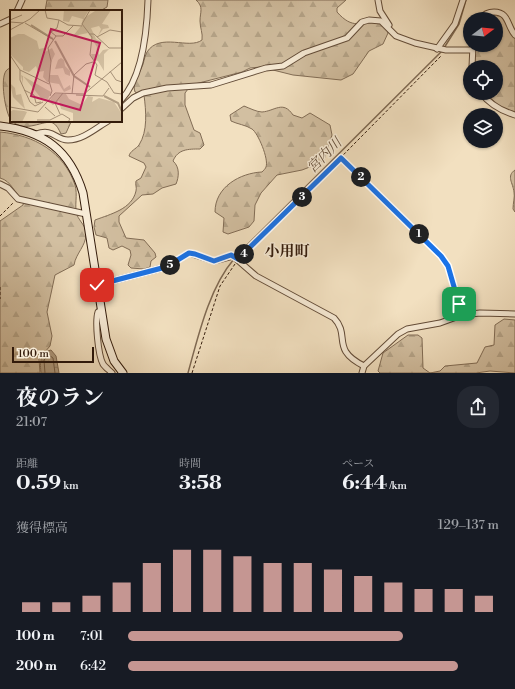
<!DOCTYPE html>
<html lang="ja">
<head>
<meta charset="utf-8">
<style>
	body { margin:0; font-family:"Libre Bodoni","Noto Serif JP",serif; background:#242831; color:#f1f3f6; height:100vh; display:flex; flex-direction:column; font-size:15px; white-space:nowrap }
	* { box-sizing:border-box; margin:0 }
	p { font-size:13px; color:#9ea1a6 }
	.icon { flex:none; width:22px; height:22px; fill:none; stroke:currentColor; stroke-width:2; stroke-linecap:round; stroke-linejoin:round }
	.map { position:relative; height:373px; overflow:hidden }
	.side { display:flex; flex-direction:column; background:#171b24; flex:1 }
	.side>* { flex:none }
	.needle { width:26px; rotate:74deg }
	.fabs { position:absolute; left:463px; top:12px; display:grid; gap:8px }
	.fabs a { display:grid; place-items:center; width:40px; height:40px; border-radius:50%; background:#171b24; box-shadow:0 1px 3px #0004; font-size:20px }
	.scale { position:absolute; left:12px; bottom:10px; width:82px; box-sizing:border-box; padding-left:4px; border:2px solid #331b0b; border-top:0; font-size:11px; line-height:14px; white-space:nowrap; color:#331b0b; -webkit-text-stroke:3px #f7ebd6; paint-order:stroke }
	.pin { position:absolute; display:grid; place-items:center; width:34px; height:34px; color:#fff; margin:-17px; border-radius:8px; box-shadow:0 2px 6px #0006 }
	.km { position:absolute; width:20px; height:20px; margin:-10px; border-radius:50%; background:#222; color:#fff; font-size:11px; line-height:20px; text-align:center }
	.round { display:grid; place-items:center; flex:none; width:42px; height:42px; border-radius:16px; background:#242831 }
	.headline { display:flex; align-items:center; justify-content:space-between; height:68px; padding:0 16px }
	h1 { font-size:22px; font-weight:700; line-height:30px }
	.stats { display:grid; grid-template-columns:repeat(3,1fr); gap:6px; height:68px; padding:4px 16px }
	.stats div { display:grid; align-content:center }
	.stats b { font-size:20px; font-weight:700 }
	.stats small { font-size:11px; font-weight:400 }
	.stats p { font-size:11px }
	.chart { height:112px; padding:8px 16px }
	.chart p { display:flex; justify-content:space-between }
	.chart svg { width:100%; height:72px; margin-top:4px; stroke:#c59692; stroke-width:6 }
	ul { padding:0 16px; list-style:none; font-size:13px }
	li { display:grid; grid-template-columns:64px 48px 1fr; align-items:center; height:30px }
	li i { height:10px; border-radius:5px; background:#c59692 }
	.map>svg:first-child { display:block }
</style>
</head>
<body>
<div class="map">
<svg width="515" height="373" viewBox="0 0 515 373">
	<defs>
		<pattern id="forest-firs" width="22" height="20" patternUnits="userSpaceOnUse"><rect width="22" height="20" fill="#d2bfa1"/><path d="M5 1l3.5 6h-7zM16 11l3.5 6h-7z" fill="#b5a489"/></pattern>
		<pattern id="water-ripples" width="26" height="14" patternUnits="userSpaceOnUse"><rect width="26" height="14" fill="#b19d82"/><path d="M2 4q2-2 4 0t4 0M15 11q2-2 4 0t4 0" fill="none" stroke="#917f69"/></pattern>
	</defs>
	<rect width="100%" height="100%" fill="#f2e0c0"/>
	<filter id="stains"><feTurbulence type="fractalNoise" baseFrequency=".005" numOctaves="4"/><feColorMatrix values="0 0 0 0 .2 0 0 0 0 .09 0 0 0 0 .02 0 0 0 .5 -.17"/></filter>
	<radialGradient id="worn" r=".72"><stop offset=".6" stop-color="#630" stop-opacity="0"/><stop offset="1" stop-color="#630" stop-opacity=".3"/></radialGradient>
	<g fill="url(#forest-firs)" stroke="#826d56">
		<path d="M 47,0 L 108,0 L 107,7 L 100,11 L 45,11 Z"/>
		<path d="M 196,0 L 346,0 L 337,8 L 337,12 C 353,30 360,22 380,22 L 385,25 L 388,33 L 383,44 L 369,51 L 353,74 L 341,80 L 293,75 L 261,67 L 250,68 L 242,72 L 191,85 L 185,93 L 185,105 L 194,130 L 200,133 L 204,145 L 200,149 C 188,149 178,149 173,161 C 180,167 179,177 176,184 L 162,188 L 153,194 L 142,195 L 119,216 L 119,222 L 126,238 L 144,240 L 155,253 L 156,257 L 151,261 L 150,267 L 144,269 L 131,268 L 128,265 L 131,255 L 130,250 L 122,246 L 113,250 L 109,248 L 107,238 L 96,235 L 94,227 L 95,220 C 111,214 132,209 136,191 C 137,187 135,185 136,181 L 141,178 L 146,167 L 144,163 L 129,156 C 130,151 136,149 139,145 C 148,131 146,111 144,95 L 135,92 C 132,84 138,76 141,69 C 144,64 144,57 147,52 C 160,32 189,50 202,40 C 203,33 200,28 200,21 C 200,12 204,7 196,0 Z"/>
		<path d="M 491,13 C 510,16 503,26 515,38 L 515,112 L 503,109 L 485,93 L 496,93 L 496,67 L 474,67 L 475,45 L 496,45 L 496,19 L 483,19 Z"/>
		<path d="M 11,67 L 11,120 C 5,112 0,79 6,71 C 7,69 9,69 11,67 Z"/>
		<path d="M 244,106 C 249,108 257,112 262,112 C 275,111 283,100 293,115 L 302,118 L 310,113 L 330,125 L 332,135 L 324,160 L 315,165 L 302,170 L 277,175 L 261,193 L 255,205 L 254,221 L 249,227 L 228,234 L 223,232 L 224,218 L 215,212 C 215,187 240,173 262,172 C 263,171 266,168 266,167 C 269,159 258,133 252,129 C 246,125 237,124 231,121 L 230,115 Z"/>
		<path d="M 12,121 L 71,121 L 71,122 L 66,133 L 61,134 C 59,130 57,125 53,123 C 44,119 25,134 12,121 Z"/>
		<path d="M 0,132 C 34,135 64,152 75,185 C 78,195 74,206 77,215 C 80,222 86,226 86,234 C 86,246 76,253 74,265 L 55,275 L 47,312 L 52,336 L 50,346 L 39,359 L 40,373 L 0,373 L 0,221 L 23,205 L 24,200 C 14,194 12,181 0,178 Z"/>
		<path d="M 515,170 L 515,212 L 513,209 C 513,203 515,197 514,192 C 513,183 506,176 515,170 Z"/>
		<path d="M 504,319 L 515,320 L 515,373 L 490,371 L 476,373 L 380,373 L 378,371 L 383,353 L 408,335 L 418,335 L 422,338 L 423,368 L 430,373 L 440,371 L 445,366 L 477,363 L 485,347 L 494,345 L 495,325 Z"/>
	</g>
	<path fill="url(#water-ripples)" stroke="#7f6952" d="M 51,350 L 56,356 L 59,373 L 41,373 C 40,363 39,353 51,350 Z"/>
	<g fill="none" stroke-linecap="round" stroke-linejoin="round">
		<path stroke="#725c46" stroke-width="1" d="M 45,373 L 44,360 L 49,355 L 53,358 L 55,373"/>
		<g stroke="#7f6952" stroke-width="1.5">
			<path d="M 444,48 L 459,24 L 466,0"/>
			<path d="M 236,256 L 442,51"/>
			<path d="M 188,373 C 198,337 209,288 234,259"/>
		</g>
		<g stroke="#634c38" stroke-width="7">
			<g id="minor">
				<path d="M 378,0 L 380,11 L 389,25"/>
				<path d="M 17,11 L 22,0"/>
				<path d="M 480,19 C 484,14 488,12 494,12 C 509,12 507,26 515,35"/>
				<path d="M 0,24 L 11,19"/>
				<path d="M 437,49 L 455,24 L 463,0"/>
				<path d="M 472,67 L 473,45"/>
				<path d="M 481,93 C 490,105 502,111 515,115"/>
				<path d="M 121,100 C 142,78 147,31 148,0"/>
				<path d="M 121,109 L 133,98 L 143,93 L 167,88 L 211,85 L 266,68 L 283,66 L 304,53 L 347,38 L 362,22 L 369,20 L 381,21 L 396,36 L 415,43 L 446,50 L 471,50"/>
				<path d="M 36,134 C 54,128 55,140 68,140 C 83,140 96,128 108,121"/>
				<path d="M 0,184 L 8,188 L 18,199 L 86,214"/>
				<path d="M 97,285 L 166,267 L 189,253 L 214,261 L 233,256 L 256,276 L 334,318 C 351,336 330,349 364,366"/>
				<path d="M 101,310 L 98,312 C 95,321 98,355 103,364 C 105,367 109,370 112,373"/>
				<path d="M 362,373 L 364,366 L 398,334 L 407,329 L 440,323 L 462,315 L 480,313 L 515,314"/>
			</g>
		</g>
		<g stroke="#331b0b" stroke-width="9">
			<path id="secondary" d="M 0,126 C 44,131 70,150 83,193 L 106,339 L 114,361 L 123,373"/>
		</g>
		<g stroke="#331b0b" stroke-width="1" stroke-dasharray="3 2" stroke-linecap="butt">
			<path d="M 342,158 L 441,256 L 448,266 L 461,309"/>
			<path d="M 0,216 L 14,202"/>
			<path d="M 241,257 L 276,223 L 442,55"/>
			<path d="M 0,287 L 0,299"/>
			<path d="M 192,373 L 220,286 L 235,264"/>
		</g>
		<use href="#minor" stroke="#f7ebd6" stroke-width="5"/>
		<use href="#secondary" stroke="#f7ebd6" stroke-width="7"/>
	</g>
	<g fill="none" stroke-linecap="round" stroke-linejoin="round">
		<g stroke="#fff" stroke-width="8">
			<path id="route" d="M 97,285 L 166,267 L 189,253 L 195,254 L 214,261 L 231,255 L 238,259 L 341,158 L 441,256 L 448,266 L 459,304"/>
		</g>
		<use href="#route" stroke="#1a73e8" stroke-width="5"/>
	</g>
	<g text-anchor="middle" stroke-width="3" stroke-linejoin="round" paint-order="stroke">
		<g font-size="14" font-style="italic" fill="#654f3b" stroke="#f7ebd6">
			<text transform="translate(324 155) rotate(-45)" y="5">宮内川</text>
		</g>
		<g font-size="15" font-weight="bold" fill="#331b0b" stroke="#f7ebd6">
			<text x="287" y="256">小用町</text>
		</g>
	</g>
	<g transform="translate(10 10)">
		<rect width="112" height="112" fill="#f2e0c0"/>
		<path d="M 54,0 L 79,0 L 74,8 L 85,1 L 101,0 L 92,14 L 98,15 L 99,18 L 93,19 L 88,26 L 91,19 L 89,16 L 81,18 L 86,29 L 92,32 L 88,36 L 89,45 L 93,40 L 99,39 L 94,44 L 94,61 L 88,51 L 82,49 L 81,44 L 86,44 L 87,37 L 78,23 L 63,26 L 71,16 L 73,9 L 62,6 L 59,12 L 53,11 ZM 8,24 L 14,24 L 27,31 L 29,39 L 34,38 L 35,42 L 42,38 L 45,44 L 40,54 L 40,65 L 48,65 L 54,79 L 60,75 L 61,79 L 54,82 L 49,74 L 37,72 L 33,67 L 34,61 L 28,62 L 26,56 L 19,62 L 13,60 L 13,57 L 0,44 L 0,28 ZM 51,48 L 54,50 L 55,56 L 60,61 L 60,66 L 55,64 L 53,58 L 45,59 L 48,50 ZM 11,65 L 41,82 L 38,89 L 31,88 L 13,66 L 13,74 ZM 0,73 L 5,78 L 6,85 L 11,84 L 15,99 L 3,87 ZM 44,84 L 56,84 L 59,89 L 72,95 L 78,86 L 83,87 L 82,92 L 89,88 L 104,92 L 112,104 L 112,112 L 63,112 L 63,103 L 51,99 L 49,91 L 43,95 L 39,92 ZM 3,100 L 14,101 L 17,102 L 12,112 L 4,112 L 0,109 L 0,102 Z" fill="#d2bfa1"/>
		<path fill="none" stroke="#b19d82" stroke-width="2" d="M 21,15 L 43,29M 45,31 L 64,66 L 80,77M 94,86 L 108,93 L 112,102"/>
		<path fill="none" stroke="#a69178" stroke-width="1" d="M 35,0 L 37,8 L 49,10 L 47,18 L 41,22 L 46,26 L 53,26 L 64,15M 80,0 L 72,14 L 82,27 L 80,45 L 87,55 L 85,65 L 97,72 L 104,83 L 112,84M 0,10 L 12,5M 49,10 L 58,15 L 72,16M 0,12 L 13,13M 15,13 L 44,30M 0,20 L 20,9 L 30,0M 79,24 L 84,24 L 99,38 L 112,38M 87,27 L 100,20 L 112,22M 0,45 L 10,60 L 10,70 L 20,92 L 25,96 L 33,92M 10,60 L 39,74M 100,61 L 106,70 L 112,72M 14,80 L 24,85 L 26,93 L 31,92M 62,84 L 64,65 L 76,54 L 83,52M 66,85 L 93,86 L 99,78M 40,86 L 42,81 L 39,71 L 41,51 L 38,38 L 46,26M 0,97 L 28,102 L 45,83 L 74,84 L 112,52M 35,97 L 45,106M 50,104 L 45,93 L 53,83M 27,110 L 40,110 L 52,104 L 60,109 L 58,112"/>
		<path fill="#c2185b" fill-opacity="0.15" stroke="#c2185b" stroke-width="2" d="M 41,19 L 90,33 L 70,100 L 21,86 Z"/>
		<rect width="112" height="112" fill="none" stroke="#331b0b" stroke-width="2"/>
	</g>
	<rect width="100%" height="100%" filter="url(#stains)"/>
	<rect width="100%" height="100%" fill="url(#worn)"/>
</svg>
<div class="fabs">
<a><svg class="needle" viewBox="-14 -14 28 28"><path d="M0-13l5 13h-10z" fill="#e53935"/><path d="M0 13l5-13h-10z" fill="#9ea1a6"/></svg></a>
<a><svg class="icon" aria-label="locate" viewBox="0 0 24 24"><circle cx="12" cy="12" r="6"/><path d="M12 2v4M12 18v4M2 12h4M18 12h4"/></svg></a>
<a><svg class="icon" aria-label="layers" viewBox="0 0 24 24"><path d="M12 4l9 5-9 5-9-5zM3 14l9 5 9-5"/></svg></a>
</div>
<div class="scale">100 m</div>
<div class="pin" style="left:459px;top:304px;background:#1e9e55"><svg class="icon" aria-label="arrive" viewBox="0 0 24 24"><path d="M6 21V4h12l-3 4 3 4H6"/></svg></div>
<div class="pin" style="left:97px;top:285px;background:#d93025"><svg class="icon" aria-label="check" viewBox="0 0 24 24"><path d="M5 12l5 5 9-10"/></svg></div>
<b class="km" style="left:419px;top:234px">1</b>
<b class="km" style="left:361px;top:177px">2</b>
<b class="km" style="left:302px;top:197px">3</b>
<b class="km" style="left:244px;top:254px">4</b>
<b class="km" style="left:170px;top:265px">5</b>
</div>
<section class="side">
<div class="headline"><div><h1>夜のラン</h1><p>21:07</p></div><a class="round"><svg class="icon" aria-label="share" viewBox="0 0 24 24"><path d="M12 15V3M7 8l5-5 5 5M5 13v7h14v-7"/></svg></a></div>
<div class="stats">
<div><p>距離</p><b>0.59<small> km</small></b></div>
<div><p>時間</p><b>3:58</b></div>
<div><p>ペース</p><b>6:44<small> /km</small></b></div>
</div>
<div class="chart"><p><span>獲得標高</span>129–137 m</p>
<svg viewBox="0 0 160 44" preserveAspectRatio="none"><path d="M5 44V38M15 44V38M25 44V34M35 44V26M45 44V14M55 44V6M65 44V6M75 44V10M85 44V14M95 44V14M105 44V18M115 44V22M125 44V26M135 44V30M145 44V30M155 44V34"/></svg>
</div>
<ul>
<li><b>100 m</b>7:01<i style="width:74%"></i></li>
<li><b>200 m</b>6:42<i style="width:89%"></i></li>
</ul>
</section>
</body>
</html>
